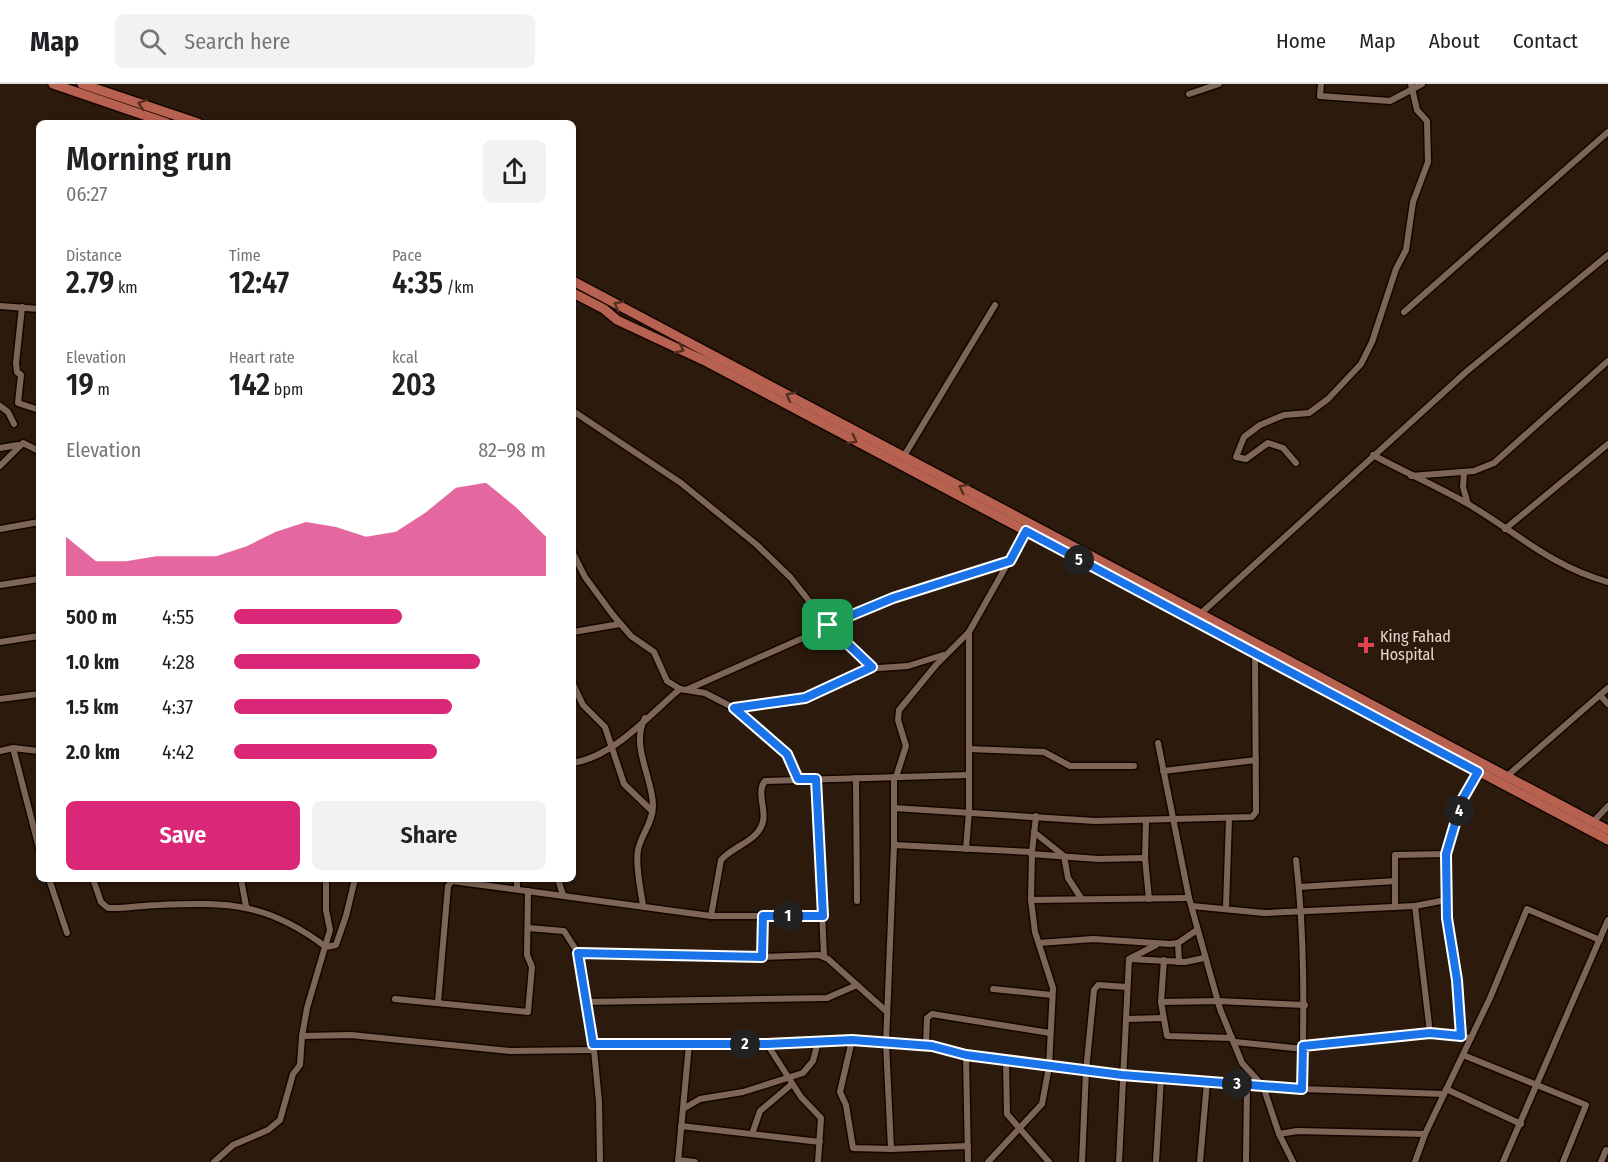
<!DOCTYPE html>
<html lang="en">
<head>
<meta charset="utf-8">
<style>
	body { margin:0; font-family:"Fira Sans Condensed",sans-serif; background:#f2f2f2; color:#202124; height:100vh; display:flex; flex-direction:column; font-size:22px; white-space:nowrap }
	* { box-sizing:border-box; margin:0 }
	p { font-size:20px; color:#757577 }
	.icon { flex:none; width:33px; height:33px; fill:none; stroke:currentColor; stroke-width:2; stroke-linecap:round; stroke-linejoin:round }
	.map { position:relative; flex:1; overflow:hidden }
	.panel { position:absolute; left:36px; top:36px; width:540px; height:762px; display:flex; flex-direction:column; background:#fff; border-radius:9px; box-shadow:0 2px 4px #0004 }
	.panel>* { flex:none }
	.pin { position:absolute; display:grid; place-items:center; width:51px; height:51px; color:#fff; margin:-26px; border-radius:12px; box-shadow:0 3px 9px #0006 }
	.km { position:absolute; width:30px; height:30px; margin:-15px; border-radius:50%; background:#222; color:#fff; font-size:16px; line-height:30px; text-align:center }
	.round { display:grid; place-items:center; flex:none; width:63px; height:63px; border-radius:9px; background:#f2f2f2 }
	.head { display:flex; align-items:center; justify-content:space-between; height:102px; padding:0 30px }
	h1 { font-size:33px; font-weight:600; line-height:45px }
	.stats { display:grid; grid-template-columns:repeat(3,1fr); gap:9px; height:102px; padding:6px 30px }
	.stats div { display:grid; align-content:center }
	.stats b { font-size:30px; font-weight:600 }
	.stats small { font-size:16px; font-weight:400 }
	.stats p { font-size:16px }
	.chart { height:168px; padding:12px 30px }
	.chart p { display:flex; justify-content:space-between }
	.chart svg { width:100%; height:108px; margin-top:6px; fill:#db2777; opacity:.7 }
	.primary-button { display:flex; gap:12px; margin-top:auto; padding:12px 30px }
	.primary-button a { flex:1; height:69px; border-radius:9px; background:#db2777; color:#fff; font-size:24px; font-weight:600; line-height:69px; text-align:center }
	.primary-button a+a { background:#f2f2f2; color:#202124 }
	ul { padding:0 30px; list-style:none; font-size:20px }
	li { display:grid; grid-template-columns:96px 72px 1fr; align-items:center; height:45px }
	li i { height:15px; border-radius:8px; background:#db2777 }
	header { display:flex; align-items:center; gap:36px; box-sizing:border-box; height:84px; padding:0 30px; background:#fff; border-bottom:2px solid #e0e0e0 }
	header strong { font-size:28px }
	nav { display:flex; gap:33px; margin-inline-start:auto; font-size:21px }
	.search { width:420px; height:54px; background:#f2f2f2; display:flex; align-items:center; gap:15px; box-sizing:border-box; padding:0 21px; border-radius:9px; color:#757577; font-size:22px }
	.map>svg:first-child { display:block }
</style>
</head>
<body>
<header>
<strong>Map</strong>
<div class="search"><svg class="icon" aria-label="search" viewBox="0 0 24 24"><circle cx="10" cy="10" r="6"/><path d="M15 15l6 6"/></svg>Search here</div>
<nav><a>Home</a><a>Map</a><a>About</a><a>Contact</a></nav>
</header>
<div class="map">
<svg width="1608" height="1078" viewBox="0 0 1608 1078">
	<rect width="100%" height="100%" fill="#2c1a0d"/>
	<g fill="none" stroke-linecap="round" stroke-linejoin="round">
		<g stroke="#140500" stroke-width="9">
			<g id="minor">
				<path d="M 1321,0 L 1320,12 L 1390,17 L 1422,0"/>
				<path d="M 1189,10 L 1219,0"/>
				<path d="M 0,222 L 39,225"/>
				<path d="M 22,223 L 16,279 L 17,288 L 21,291 L 18,319 L 39,326"/>
				<path d="M 1404,228 L 1608,48"/>
				<path d="M 0,322 L 8,328 L 14,340"/>
				<path d="M 573,327 L 681,399 L 757,461 L 791,494 L 828,541 L 872,583"/>
				<path d="M 0,364 L 18,361"/>
				<path d="M 1373,371 C 1404,388 1437,402 1468,420 C 1516,448 1552,483 1608,498"/>
				<path d="M 904,372 L 995,221"/>
				<path d="M 1296,379 L 1283,364 L 1268,359 L 1246,375 L 1236,373 L 1244,353 L 1260,341 L 1284,331 L 1309,329 L 1328,315 L 1361,280 L 1372,258 L 1396,185 L 1406,166 L 1413,118 L 1428,78 L 1427,37 L 1417,26 L 1411,0"/>
				<path d="M 0,382 L 23,359 L 39,367"/>
				<path d="M 1464,388 L 1463,403 L 1468,420"/>
				<path d="M 1411,392 L 1474,387 L 1494,379 L 1608,277"/>
				<path d="M 0,445 L 39,438"/>
				<path d="M 1505,445 L 1608,360"/>
				<path d="M 573,469 L 585,493 L 613,531 L 631,552 L 654,568 L 667,597 L 680,605 L 705,609 L 734,624 L 787,670 L 798,695"/>
				<path d="M 0,501 L 39,495"/>
				<path d="M 1198,532 L 1466,288 L 1608,171"/>
				<path d="M 573,548 L 620,540"/>
				<path d="M 0,558 L 39,552"/>
				<path d="M 573,600 L 583,621 L 605,643 L 624,700 L 652,727"/>
				<path d="M 686,606 L 893,514 L 1009,477"/>
				<path d="M 1600,611 L 1608,620"/>
				<path d="M 0,615 L 39,610"/>
				<path d="M 734,624 L 805,614 L 830,604 L 865,585 L 908,582 L 943,571"/>
				<path d="M 1158,659 L 1189,814 L 1220,925 L 1242,979 L 1263,1002 L 1279,1050 L 1293,1078"/>
				<path d="M 13,664 L 39,764"/>
				<path d="M 969,665 L 1044,668 L 1070,682 L 1134,682"/>
				<path d="M 0,667 L 13,664 L 39,667"/>
				<path d="M 573,679 C 615,672 649,631 680,605"/>
				<path d="M 1163,687 L 1256,676"/>
				<path d="M 896,693 L 906,662 L 898,636 L 899,626 L 936,581 L 969,548 L 1026,447"/>
				<path d="M 1506,693 L 1608,604"/>
				<path d="M 856,694 L 857,817"/>
				<path d="M 816,695 L 824,872"/>
				<path d="M 894,724 L 1095,737 L 1252,733 L 1256,728 L 1255,569"/>
				<path d="M 1146,737 L 1145,774 L 1149,815"/>
				<path d="M 1593,738 L 1608,722"/>
				<path d="M 1034,748 L 1064,772 L 1068,794 L 1081,814"/>
				<path d="M 894,761 L 1032,768"/>
				<path d="M 966,765 L 969,727 L 969,548"/>
				<path d="M 1031,770 L 1098,775 L 1145,774"/>
				<path d="M 1296,776 C 1305,853 1304,928 1302,1005"/>
				<path d="M 49,795 L 67,849"/>
				<path d="M 93,795 L 101,818 L 108,824 C 125,825 142,821 159,821 C 229,818 268,819 326,863 L 336,861 L 346,832 L 355,795"/>
				<path d="M 241,795 L 246,822"/>
				<path d="M 517,795 L 517,805"/>
				<path d="M 558,795 L 563,811"/>
				<path d="M 1299,803 L 1395,797"/>
				<path d="M 1031,816 L 1189,814"/>
				<path d="M 643,822 C 641,806 635,782 638,766 C 641,751 653,738 653,722 C 653,694 630,662 645,634"/>
				<path d="M 1192,822 L 1264,829 L 1415,822 L 1446,816"/>
				<path d="M 1415,822 L 1430,949"/>
				<path d="M 1226,823 L 1229,734"/>
				<path d="M 1395,823 L 1395,771 L 1446,770"/>
				<path d="M 711,832 L 721,776 C 732,763 754,758 761,743 C 769,729 755,709 765,697 L 969,691"/>
				<path d="M 528,844 L 564,847 L 578,869 L 594,966 L 599,1018 L 600,1078"/>
				<path d="M 1039,859 L 1093,855 L 1170,860 L 1178,859 L 1197,846"/>
				<path d="M 1178,859 L 1179,878"/>
				<path d="M 578,869 L 762,873 L 819,871 L 828,875 L 886,927"/>
				<path d="M 762,873 L 763,832"/>
				<path d="M 1130,875 L 1185,878 L 1204,874"/>
				<path d="M 1164,876 L 1161,918 L 1167,952 L 1232,954"/>
				<path d="M 993,905 L 1052,911"/>
				<path d="M 395,915 L 528,928 L 532,883 L 527,871 L 528,807"/>
				<path d="M 438,918 L 448,802 L 452,797 L 711,832 L 823,832"/>
				<path d="M 584,918 L 827,914 L 857,901"/>
				<path d="M 1161,918 L 1218,917 L 1305,921"/>
				<path d="M 1127,935 L 1163,934"/>
				<path d="M 302,952 L 307,924 L 330,846 L 326,826 L 326,795"/>
				<path d="M 1461,953 L 1457,896 L 1447,834 L 1446,770 L 1462,716 L 1478,688"/>
				<path d="M 852,956 L 840,1008 L 846,1021 L 853,1064 L 891,1065 L 968,1062"/>
				<path d="M 1235,958 L 1303,965"/>
				<path d="M 593,960 L 767,960 L 852,956 L 920,961 L 966,971 L 1122,991 L 1302,1005 L 1444,1010"/>
				<path d="M 767,960 L 801,1013 L 821,1034 L 818,1078"/>
				<path d="M 926,962 L 927,934 L 932,930 L 1050,949"/>
				<path d="M 1303,962 L 1430,949 L 1471,954"/>
				<path d="M 966,971 L 968,1078"/>
				<path d="M 1463,971 L 1586,1021 L 1563,1078"/>
				<path d="M 1006,977 L 1007,1030 L 1049,1078"/>
				<path d="M 1446,1005 L 1521,1040"/>
				<path d="M 683,1025 L 700,1015 L 743,1008 L 803,989 L 813,977 L 818,958"/>
				<path d="M 681,1042 L 820,1058"/>
				<path d="M 752,1050 L 760,1027 L 792,1000"/>
				<path d="M 1279,1050 L 1297,1047 L 1425,1050"/>
				<path d="M 891,1065 L 886,959 L 894,761 L 894,693"/>
				<path d="M 678,1076 L 695,1078"/>
				<path d="M 214,1078 L 233,1061 L 268,1046 L 280,1036 L 293,990 L 300,981 L 302,952 L 351,951 L 510,967 L 594,966"/>
				<path d="M 678,1078 L 689,960"/>
				<path d="M 988,1078 L 1042,1020 L 1049,983 L 1053,904 L 1035,848 L 1031,816 L 1032,768 L 1036,732"/>
				<path d="M 1082,1078 L 1086,987 L 1094,906 L 1098,901 L 1127,903"/>
				<path d="M 1119,1078 L 1129,875 L 1156,861"/>
				<path d="M 1156,1078 L 1161,994"/>
				<path d="M 1200,1078 L 1207,998"/>
				<path d="M 1246,1078 L 1247,1001"/>
				<path d="M 1415,1078 L 1425,1050 L 1490,914 L 1527,825 L 1600,856"/>
				<path d="M 1503,1078 L 1608,836"/>
				<path d="M 1601,1078 L 1606,1066"/>
			</g>
		</g>
		<g stroke="#140500" stroke-width="12">
			<g id="primary">
				<path d="M 53,0 L 167,39"/>
				<path d="M 82,0 L 198,39"/>
				<path d="M 573,197 L 1608,746"/>
				<path d="M 573,209 L 604,225 L 617,236 L 707,278 L 1608,756"/>
			</g>
		</g>
		<use href="#minor" stroke="#7d6657" stroke-width="6"/>
		<use href="#primary" stroke="#b76150" stroke-width="9"/>
	</g>
	<defs><path id="oneway-chevron" d="M-2-3.5L2.5 0L-2 3.5" fill="none" stroke-width="1.6" stroke-linecap="round" stroke-linejoin="round" transform="scale(1.5)"/></defs>
	<g stroke="#562f21">
		<use href="#oneway-chevron" transform="translate(142 20) rotate(-161)"/>
		<use href="#oneway-chevron" transform="translate(618 221) rotate(-152)"/>
		<use href="#oneway-chevron" transform="translate(680 265) rotate(25)"/>
		<use href="#oneway-chevron" transform="translate(790 312) rotate(-152)"/>
		<use href="#oneway-chevron" transform="translate(853 356) rotate(28)"/>
		<use href="#oneway-chevron" transform="translate(963 404) rotate(-152)"/>
	</g>
	<g fill="none" stroke-linecap="round" stroke-linejoin="round">
		<g stroke="#fff" stroke-width="12">
			<path id="route" d="M 1026,447 L 1478,688 L 1462,716 L 1446,770 L 1447,834 L 1457,896 L 1461,952 L 1430,949 L 1303,962 L 1302,1005 L 1122,991 L 966,971 L 932,962 L 852,956 L 767,960 L 593,960 L 578,869 L 762,873 L 763,832 L 823,832 L 816,695 L 798,695 L 787,670 L 734,624 L 805,614 L 872,583 L 828,541 L 893,514 L 1010,477 Z"/>
		</g>
		<use href="#route" stroke="#1a73e8" stroke-width="8"/>
	</g>
	<path fill="#e0444e" stroke="#2c1a0d" stroke-width="2" d="M1363 552h6v6h6v6h-6v6h-6v-6h-6v-6h6z"/>
	<g text-anchor="middle" stroke-width="4.5" stroke-linejoin="round" paint-order="stroke">
		<g font-size="16" fill="#e4d7ce" stroke="#2c1a0d" text-anchor="start">
			<text x="1380" y="558">King Fahad<tspan x="1380" dy="18">Hospital</tspan></text>
		</g>
	</g>
</svg>
<div class="pin" style="left:828px;top:541px;background:#1e9e55"><svg class="icon" aria-label="arrive" viewBox="0 0 24 24"><path d="M6 21V4h12l-3 4 3 4H6"/></svg></div>
<b class="km" style="left:788px;top:832px">1</b>
<b class="km" style="left:745px;top:960px">2</b>
<b class="km" style="left:1237px;top:1000px">3</b>
<b class="km" style="left:1459px;top:727px">4</b>
<b class="km" style="left:1079px;top:476px">5</b>
<section class="panel">
<div class="head"><div><h1>Morning run</h1><p>06:27</p></div><a class="round"><svg class="icon" aria-label="share" viewBox="0 0 24 24"><path d="M12 15V3M7 8l5-5 5 5M5 13v7h14v-7"/></svg></a></div>
<div class="stats">
<div><p>Distance</p><b>2.79<small> km</small></b></div>
<div><p>Time</p><b>12:47</b></div>
<div><p>Pace</p><b>4:35<small> /km</small></b></div>
</div>
<div class="stats">
<div><p>Elevation</p><b>19<small> m</small></b></div>
<div><p>Heart rate</p><b>142<small> bpm</small></b></div>
<div><p>kcal</p><b>203</b></div>
</div>
<div class="chart"><p><span>Elevation</span>82–98 m</p>
<svg viewBox="0 0 160 44" preserveAspectRatio="none"><path d="M0 44V28L10 38L20 38L30 36L40 36L50 36L60 32L70 26L80 22L90 24L100 28L110 26L120 18L130 8L140 6L150 16L160 28V44z"/></svg>
</div>
<ul>
<li><b>500 m</b>4:55<i style="width:54%"></i></li>
<li><b>1.0 km</b>4:28<i style="width:79%"></i></li>
<li><b>1.5 km</b>4:37<i style="width:70%"></i></li>
<li><b>2.0 km</b>4:42<i style="width:65%"></i></li>
</ul>
<div class="primary-button"><a>Save</a><a>Share</a></div>
</section>
</div>
</body>
</html>
